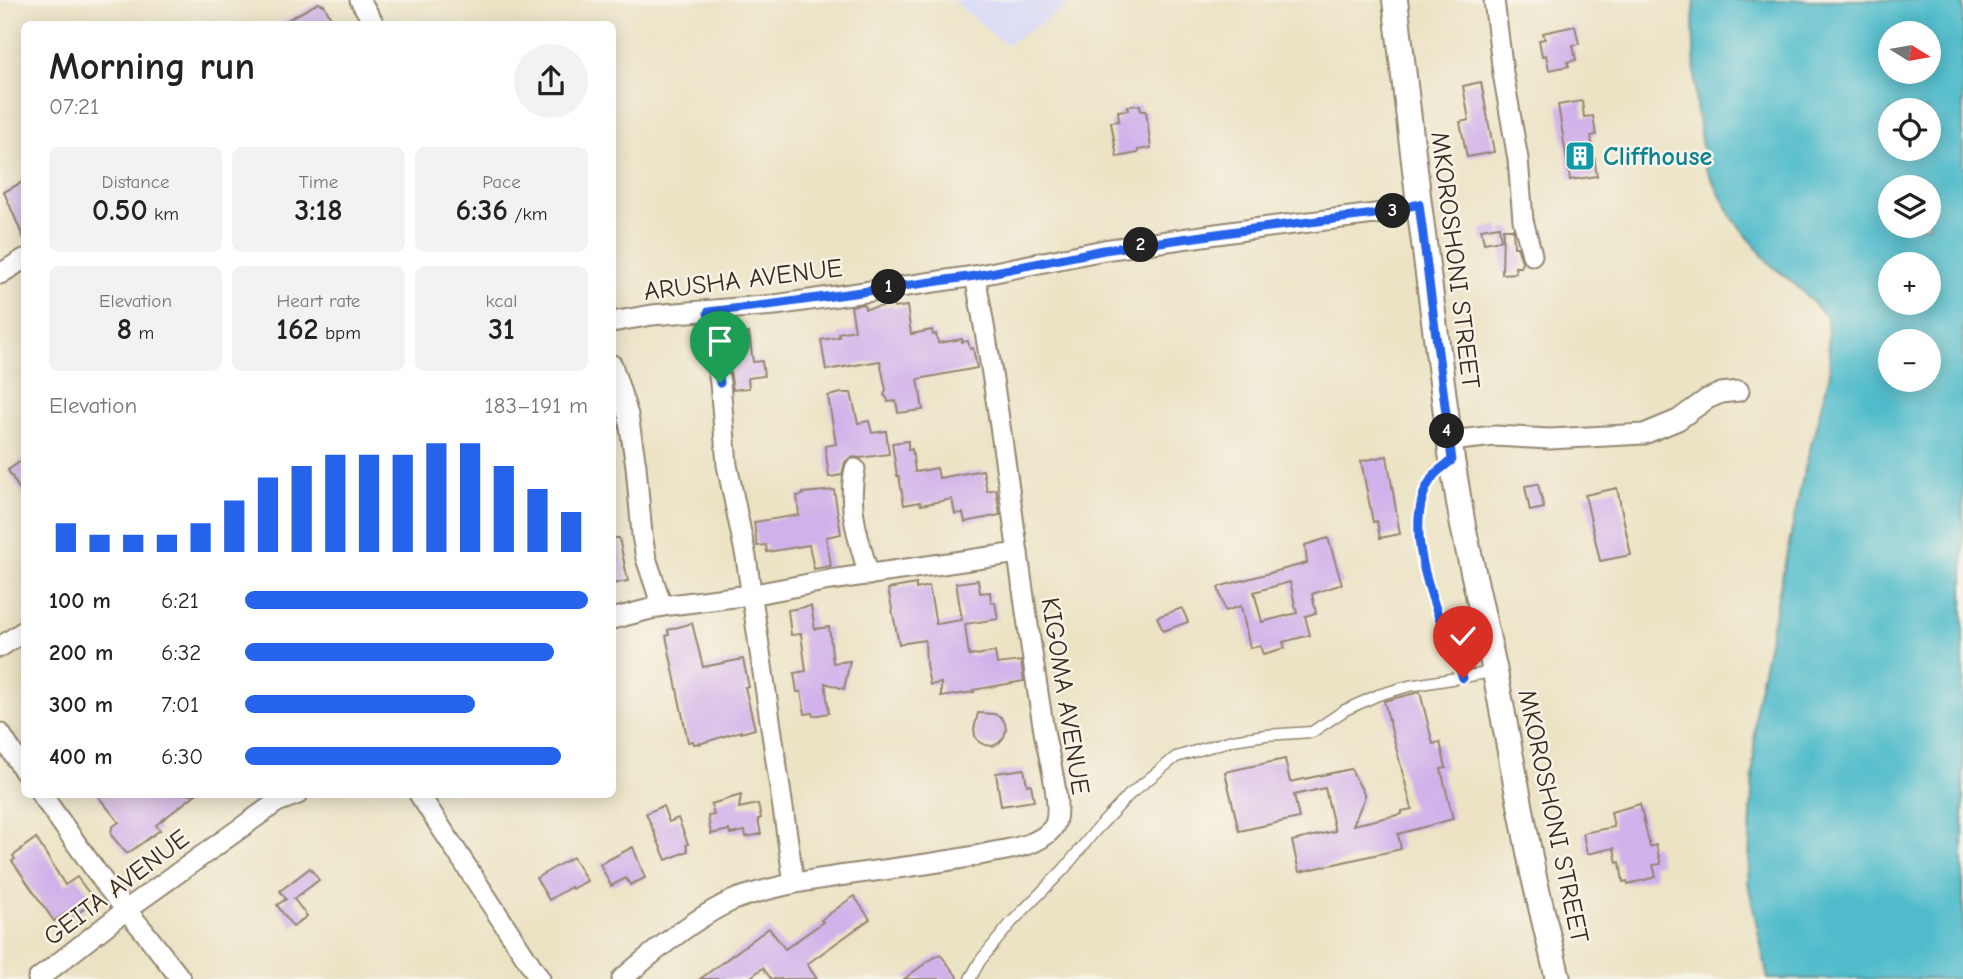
<!DOCTYPE html>
<html lang="en">
<head>
<meta charset="utf-8">
<style>
	body { margin:0; font-family:"Comic Neue",sans-serif; background:#f2f2f2; color:#222; height:100vh; display:flex; flex-direction:column; font-size:26px; white-space:nowrap }
	* { box-sizing:border-box; margin:0 }
	p { font-size:23px; color:#767676 }
	.icon { flex:none; width:38px; height:38px; fill:none; stroke:currentColor; stroke-width:2; stroke-linecap:round; stroke-linejoin:round }
	.map { position:relative; flex:1; overflow:hidden }
	.details { position:absolute; left:21px; top:21px; width:595px; height:777px; display:flex; flex-direction:column; background:#fff; border-radius:10px; box-shadow:0 4px 18px #0003 }
	.details>* { flex:none }
	.needle { width:46px; rotate:101deg }
	.fabs { position:absolute; left:1878px; top:21px; display:grid; gap:14px }
	.fabs a { display:grid; place-items:center; width:63px; height:63px; border-radius:50%; background:#fff; box-shadow:0 4px 18px #0003; font-size:35px }
	.pin { position:absolute; display:grid; place-items:center; width:60px; height:60px; color:#fff; margin:-72px -30px; border-radius:50% 50% 50% 0; rotate:-45deg; box-shadow:0 0 7px #0007 }
	.pin .icon { rotate:45deg }
	.km { position:absolute; width:35px; height:35px; margin:-18px; border-radius:50%; background:#222; color:#fff; font-size:19px; line-height:35px; text-align:center }
	.round { display:grid; place-items:center; flex:none; width:74px; height:74px; border-radius:37px; background:#f2f2f2 }
	.overview { display:flex; align-items:center; justify-content:space-between; height:119px; padding:0 28px }
	h1 { font-size:38px; font-weight:600; line-height:52px }
	.stats { display:grid; grid-template-columns:repeat(3,1fr); gap:10px; height:119px; padding:7px 28px }
	.stats div { display:grid; align-content:center; border-radius:10px; background:#f2f2f2; text-align:center }
	.stats b { font-size:30px; font-weight:600 }
	.stats small { font-size:19px; font-weight:400 }
	.stats p { font-size:19px }
	.chart { height:196px; padding:14px 28px }
	.chart p { display:flex; justify-content:space-between }
	.chart svg { width:100%; height:126px; margin-top:7px; stroke:#2563eb; stroke-width:6 }
	ul { padding:0 28px; list-style:none; font-size:23px }
	li { display:grid; grid-template-columns:112px 84px 1fr; align-items:center; height:52px }
	li i { height:18px; border-radius:9px; background:#2563eb }
	.map>svg:first-child { display:block }
</style>
</head>
<body>
<div class="map">
<svg width="1963" height="979" viewBox="0 0 1963 979">
	<rect width="100%" height="100%" fill="#f7f3e8"/>
	<filter id="ink" filterUnits="userSpaceOnUse"><feTurbulence type="fractalNoise" baseFrequency=".0143" numOctaves="2"/><feDisplacementMap in="SourceGraphic" scale="14" xChannelSelector="R" yChannelSelector="G"/><feConvolveMatrix kernelMatrix="1 2 1 2 8 2 1 2 1" color-interpolation-filters="sRGB"/></filter>
	<filter id="wash" filterUnits="userSpaceOnUse"><feTurbulence type="fractalNoise" baseFrequency=".00686" numOctaves="4" result="noise"/><feDisplacementMap in="SourceGraphic" scale="28" xChannelSelector="R" yChannelSelector="G"/><feGaussianBlur stdDeviation="1.57" result="paint"/><feColorMatrix in="noise" values="0 0 0 0 0 0 0 0 0 0 0 0 0 0 0 0 0 1.4 0 .05"/><feComposite in="paint" operator="in"/></filter>
	<g filter="url(#wash)">
		<rect width="100%" height="100%" fill="#ece3c5"/>
		<path fill="#d6d8f8" d="M 952,0 L 1078,0 L 1006,45 Z"/>
		<path fill="#4fbbcb" stroke="#457274" stroke-width="2" fill-rule="evenodd" d="M 1695,0 L 1963,0 L 1963,979 L 1768,979 L 1748,883 L 1756,704 L 1803,476 L 1830,373 L 1827,317 L 1799,288 L 1769,263 L 1734,220 L 1705,167 L 1696,105 L 1693,21 ZM 1890,33 L 1928,33 L 1928,72 L 1890,72 ZM 1890,110 L 1928,110 L 1928,149 L 1890,149 ZM 1890,187 L 1928,187 L 1928,226 L 1890,226 ZM 1890,264 L 1928,264 L 1928,303 L 1890,303 ZM 1890,341 L 1928,341 L 1928,380 L 1890,380 Z"/>
		<g id="blocks">
			<g fill="#d1b1ea" fill-rule="evenodd">
				<path d="M 318,3 L 324,5 L 332,20 L 323,24 L 280,24 Z"/>
				<path d="M 1575,26 L 1579,44 L 1573,45 L 1576,60 L 1567,62 L 1569,66 L 1549,70 L 1546,55 L 1542,56 L 1539,40 L 1545,39 L 1543,33 Z"/>
				<path d="M 1481,82 L 1494,152 L 1467,157 L 1460,122 L 1469,120 L 1463,86 Z"/>
				<path d="M 1582,101 L 1584,117 L 1593,116 L 1596,135 L 1591,136 L 1597,176 L 1570,180 L 1558,105 Z"/>
				<path d="M 1140,105 L 1141,111 L 1146,111 L 1151,148 L 1138,150 L 1138,153 L 1117,157 L 1111,122 L 1119,121 L 1118,111 L 1128,110 L 1128,106 Z"/>
				<path d="M 24,181 L 24,239 L 4,192 Z"/>
				<path d="M 1499,226 L 1501,240 L 1484,243 L 1481,229 Z"/>
				<path d="M 1503,229 L 1513,229 L 1514,247 L 1517,247 L 1522,261 L 1521,267 L 1515,267 L 1516,273 L 1502,274 Z"/>
				<path d="M 864,304 L 865,309 L 893,305 L 894,308 L 907,306 L 911,334 L 932,330 L 933,335 L 936,334 L 938,343 L 962,339 L 962,342 L 968,341 L 970,349 L 973,348 L 977,368 L 918,379 L 923,410 L 898,413 L 896,401 L 888,402 L 887,398 L 884,395 L 886,390 L 880,361 L 826,370 L 821,340 L 839,337 L 838,333 L 855,330 L 851,306 Z"/>
				<path d="M 749,333 L 753,362 L 762,361 L 764,376 L 748,378 L 749,388 L 733,390 L 725,337 Z"/>
				<path d="M 842,393 L 851,393 L 858,423 L 869,421 L 872,433 L 886,431 L 889,454 L 860,458 L 851,457 L 845,462 L 842,475 L 829,477 L 825,446 L 836,444 L 828,396 Z"/>
				<path d="M 908,441 L 908,450 L 912,449 L 915,472 L 937,468 L 939,478 L 983,470 L 987,491 L 996,489 L 1000,515 L 965,522 L 963,513 L 955,514 L 952,499 L 921,505 L 920,502 L 904,505 L 899,476 L 897,476 L 892,443 Z"/>
				<path d="M 1387,456 L 1400,534 L 1380,538 L 1377,521 L 1373,522 L 1361,461 Z"/>
				<path d="M 24,459 L 24,497 L 8,470 Z"/>
				<path d="M 1538,484 L 1544,508 L 1530,511 L 1525,486 Z"/>
				<path d="M 1617,488 L 1631,555 L 1600,561 L 1585,495 Z"/>
				<path d="M 834,490 L 841,534 L 826,537 L 831,566 L 814,569 L 809,545 L 767,552 L 766,545 L 757,546 L 754,522 L 799,515 L 797,496 L 803,495 L 803,493 Z"/>
				<path d="M 612,538 L 619,538 L 628,581 L 612,584 Z"/>
				<path d="M 1328,538 L 1342,584 L 1312,594 L 1316,613 L 1305,616 L 1310,635 L 1283,642 L 1285,648 L 1263,654 L 1260,646 L 1250,648 L 1241,606 L 1225,611 L 1218,587 L 1307,563 L 1305,545 ZM 1290,582 L 1297,613 L 1262,622 L 1254,592 Z"/>
				<path d="M 978,580 L 980,593 L 990,592 L 991,602 L 995,602 L 998,619 L 965,624 L 969,656 L 995,652 L 997,664 L 1021,661 L 1024,681 L 973,690 L 974,692 L 941,697 L 941,683 L 930,685 L 926,665 L 925,640 L 899,644 L 888,589 L 916,584 L 916,589 L 929,586 L 936,624 L 962,620 L 956,583 Z"/>
				<path d="M 811,606 L 815,629 L 829,627 L 833,663 L 850,661 L 844,689 L 825,683 L 829,713 L 813,716 L 813,713 L 805,714 L 801,692 L 797,692 L 794,673 L 806,671 L 801,634 L 791,635 L 788,610 Z"/>
				<path d="M 1182,608 L 1188,622 L 1163,631 L 1157,617 Z"/>
				<path d="M 692,623 L 703,667 L 743,659 L 749,687 L 745,687 L 755,729 L 741,733 L 741,731 L 699,744 L 699,743 L 694,744 L 693,741 L 688,742 L 666,636 L 669,635 L 668,630 Z"/>
				<path d="M 1420,692 L 1433,744 L 1440,742 L 1446,768 L 1441,769 L 1453,819 L 1398,834 L 1401,849 L 1299,872 L 1292,841 L 1335,831 L 1325,788 L 1294,795 L 1299,818 L 1239,831 L 1225,772 L 1285,759 L 1290,782 L 1351,769 L 1364,794 L 1364,799 L 1353,825 L 1402,814 L 1402,811 L 1412,809 L 1384,701 Z"/>
				<path d="M 978,713 L 994,714 L 1001,717 L 1005,723 L 1006,730 L 1004,737 L 999,743 L 993,746 L 985,745 L 979,742 L 975,736 L 974,729 Z"/>
				<path d="M 1024,769 L 1027,785 L 1031,784 L 1034,801 L 1001,806 L 996,773 Z"/>
				<path d="M 96,794 L 196,794 L 156,825 L 160,830 L 127,854 L 111,835 L 112,827 L 119,822 Z"/>
				<path d="M 741,795 L 739,808 L 758,804 L 761,818 L 758,819 L 761,834 L 746,837 L 745,831 L 730,834 L 729,830 L 711,834 L 708,816 L 714,815 L 711,804 Z"/>
				<path d="M 1640,804 L 1650,847 L 1656,845 L 1661,864 L 1653,865 L 1656,877 L 1628,884 L 1627,881 L 1623,882 L 1620,862 L 1617,863 L 1614,848 L 1587,854 L 1583,833 L 1614,827 L 1611,812 Z"/>
				<path d="M 663,806 L 669,822 L 678,818 L 688,844 L 686,845 L 688,851 L 666,860 L 646,813 Z"/>
				<path d="M 36,838 L 65,885 L 77,877 L 92,897 L 83,904 L 85,908 L 74,916 L 70,910 L 54,921 L 12,861 L 15,859 L 13,856 L 21,850 L 21,849 Z"/>
				<path d="M 633,847 L 645,878 L 630,885 L 626,878 L 611,886 L 600,864 Z"/>
				<path d="M 573,857 L 587,881 L 572,889 L 571,887 L 549,900 L 536,878 Z"/>
				<path d="M 310,868 L 319,880 L 294,899 L 307,916 L 293,927 L 277,905 L 286,899 L 280,891 Z"/>
				<path d="M 854,896 L 870,919 L 807,964 L 817,979 L 771,979 L 763,968 L 748,979 L 700,979 L 769,928 L 785,949 L 823,922 L 821,920 Z"/>
				<path d="M 940,954 L 959,979 L 904,979 L 927,962 Z"/>
			</g>
		</g>
	</g>
	<g filter="url(#ink)">
		<use href="#blocks" fill-opacity="0" stroke="#948672" stroke-width="2"/>
		<g fill="none" stroke-linecap="round" stroke-linejoin="round">
			<g stroke="#948672" stroke-width="13">
				<path id="service" d="M 970,979 L 980,961 L 1011,923 L 1064,869 L 1095,831 L 1130,794 L 1176,757 L 1232,740 L 1266,735 L 1312,732 L 1345,710 L 1378,695 L 1409,686 L 1481,674 L 1493,668"/>
			</g>
			<g stroke="#948672" stroke-width="23">
				<g id="minor">
					<path d="M 360,0 L 374,24"/>
					<path d="M 1494,0 L 1503,73 L 1518,159 L 1523,220 L 1532,255"/>
					<path d="M 0,274 L 24,259"/>
					<path d="M 708,311 L 720,383 L 727,465 L 746,557 L 794,883"/>
					<path d="M 612,322 L 652,315 L 775,305 L 975,276 L 1104,250 L 1245,230 L 1383,213 L 1419,204"/>
					<path d="M 612,365 L 628,415 L 636,466 L 642,535 L 646,558 L 662,606"/>
					<path d="M 1449,441 L 1495,436 L 1550,439 L 1644,434 L 1678,420 L 1707,399 L 1721,393 L 1739,391"/>
					<path d="M 855,469 C 847,504 858,540 869,575"/>
					<path d="M 612,619 L 662,606 L 750,595 L 830,580 L 1018,553"/>
					<path d="M 0,647 L 24,631"/>
					<path d="M 0,733 L 24,771"/>
					<path d="M 41,794 L 108,888 L 143,930 L 181,979"/>
					<path d="M 419,794 L 540,979"/>
					<path d="M 38,979 L 126,910 L 277,802 L 298,794"/>
					<path d="M 622,979 C 653,952 701,912 739,898 C 757,892 777,887 796,883 C 860,871 925,867 989,853 C 1010,849 1038,846 1052,829 C 1066,813 1047,752 1044,731 C 1019,579 1004,427 975,276"/>
				</g>
			</g>
			<g stroke="#948672" stroke-width="28">
				<path id="tertiary" d="M 1395,0 L 1419,204 L 1452,460 L 1463,526 L 1494,667 L 1533,873 L 1558,979"/>
			</g>
			<path stroke="#948672" stroke-width="2.5" stroke-dasharray="2 5" stroke-linecap="butt" d="M 1434,476 C 1399,534 1435,607 1457,663"/>
			<use href="#service" stroke="#fff" stroke-width="10"/>
			<use href="#minor" stroke="#fff" stroke-width="19"/>
			<use href="#tertiary" stroke="#fff" stroke-width="24"/>
		</g>
	</g>
	<g fill="none" stroke-linecap="round" stroke-linejoin="round" filter="url(#ink)">
		<g stroke="#fff" stroke-width="14">
			<path id="route" d="M 720,383 L 708,312 L 775,304 L 975,276 L 1104,250 L 1245,230 L 1383,213 L 1419,204 L 1452,460 C 1446,465 1440,469 1435,474 C 1393,525 1443,626 1463,678"/>
		</g>
		<use href="#route" stroke="#2563eb" stroke-width="9"/>
	</g>
	<defs>
		<g id="building-square" transform="scale(1.575)"><rect x="-9" y="-9" width="18" height="18" rx="4" fill="#0f9aa8" stroke="#f7f3e8"/><path d="M-4-6H4V6H1V3H-1V6H-4ZM-2.5-4.3h1.7v1.8h-1.7ZM.8-4.3h1.7v1.8H.8ZM-2.5-1h1.7V.8h-1.7ZM.8-1h1.7V.8H.8Z" fill="#fff"/></g>
	</defs>
	<g fill-rule="evenodd">
		<use href="#building-square" x="1580" y="156"/>
	</g>
	<g text-anchor="middle" stroke-width="5" stroke-linejoin="round" paint-order="stroke">
		<g font-size="26" font-weight="bold" fill="#0d838f" stroke="#f7f3e8" text-anchor="start">
			<text x="1603" y="165">Cliffhouse</text>
		</g>
		<g font-size="26" fill="#3b2a1e" stroke="#f7f3e8">
			<text transform="translate(1456 260) rotate(83)" y="9">MKOROSHONI STREET</text>
			<text transform="translate(743 279) rotate(-7)" y="9">ARUSHA AVENUE</text>
			<text transform="translate(1066 696) rotate(81)" y="9">KIGOMA AVENUE</text>
			<text transform="translate(1554 816) rotate(78)" y="9">MKOROSHONI STREET</text>
			<text transform="translate(116 887) rotate(-37)" y="9">GEITA AVENUE</text>
		</g>
	</g>
</svg>
<div class="fabs">
<a><svg class="needle" viewBox="-14 -14 28 28"><path d="M0-13l5 13h-10z" fill="#e53935"/><path d="M0 13l5-13h-10z" fill="#767676"/></svg></a>
<a><svg class="icon" aria-label="locate" viewBox="0 0 24 24"><circle cx="12" cy="12" r="6"/><path d="M12 2v4M12 18v4M2 12h4M18 12h4"/></svg></a>
<a><svg class="icon" aria-label="layers" viewBox="0 0 24 24"><path d="M12 4l9 5-9 5-9-5zM3 14l9 5 9-5"/></svg></a>
<a>+</a>
<a>−</a>
</div>
<div class="pin" style="left:720px;top:383px;background:#1e9e55"><svg class="icon" aria-label="arrive" viewBox="0 0 24 24"><path d="M6 21V4h12l-3 4 3 4H6"/></svg></div>
<div class="pin" style="left:1463px;top:678px;background:#d93025"><svg class="icon" aria-label="check" viewBox="0 0 24 24"><path d="M5 12l5 5 9-10"/></svg></div>
<b class="km" style="left:889px;top:287px">1</b>
<b class="km" style="left:1141px;top:245px">2</b>
<b class="km" style="left:1393px;top:211px">3</b>
<b class="km" style="left:1447px;top:431px">4</b>
<section class="details">
<div class="overview"><div><h1>Morning run</h1><p>07:21</p></div><a class="round"><svg class="icon" aria-label="share" viewBox="0 0 24 24"><path d="M12 15V3M7 8l5-5 5 5M5 13v7h14v-7"/></svg></a></div>
<div class="stats">
<div><p>Distance</p><b>0.50<small> km</small></b></div>
<div><p>Time</p><b>3:18</b></div>
<div><p>Pace</p><b>6:36<small> /km</small></b></div>
</div>
<div class="stats">
<div><p>Elevation</p><b>8<small> m</small></b></div>
<div><p>Heart rate</p><b>162<small> bpm</small></b></div>
<div><p>kcal</p><b>31</b></div>
</div>
<div class="chart"><p><span>Elevation</span>183–191 m</p>
<svg viewBox="0 0 160 44" preserveAspectRatio="none"><path d="M5 44V34M15 44V38M25 44V38M35 44V38M45 44V34M55 44V26M65 44V18M75 44V14M85 44V10M95 44V10M105 44V10M115 44V6M125 44V6M135 44V14M145 44V22M155 44V30"/></svg>
</div>
<ul>
<li><b>100 m</b>6:21<i style="width:100%"></i></li>
<li><b>200 m</b>6:32<i style="width:90%"></i></li>
<li><b>300 m</b>7:01<i style="width:67%"></i></li>
<li><b>400 m</b>6:30<i style="width:92%"></i></li>
</ul>
</section>
</div>
</body>
</html>
